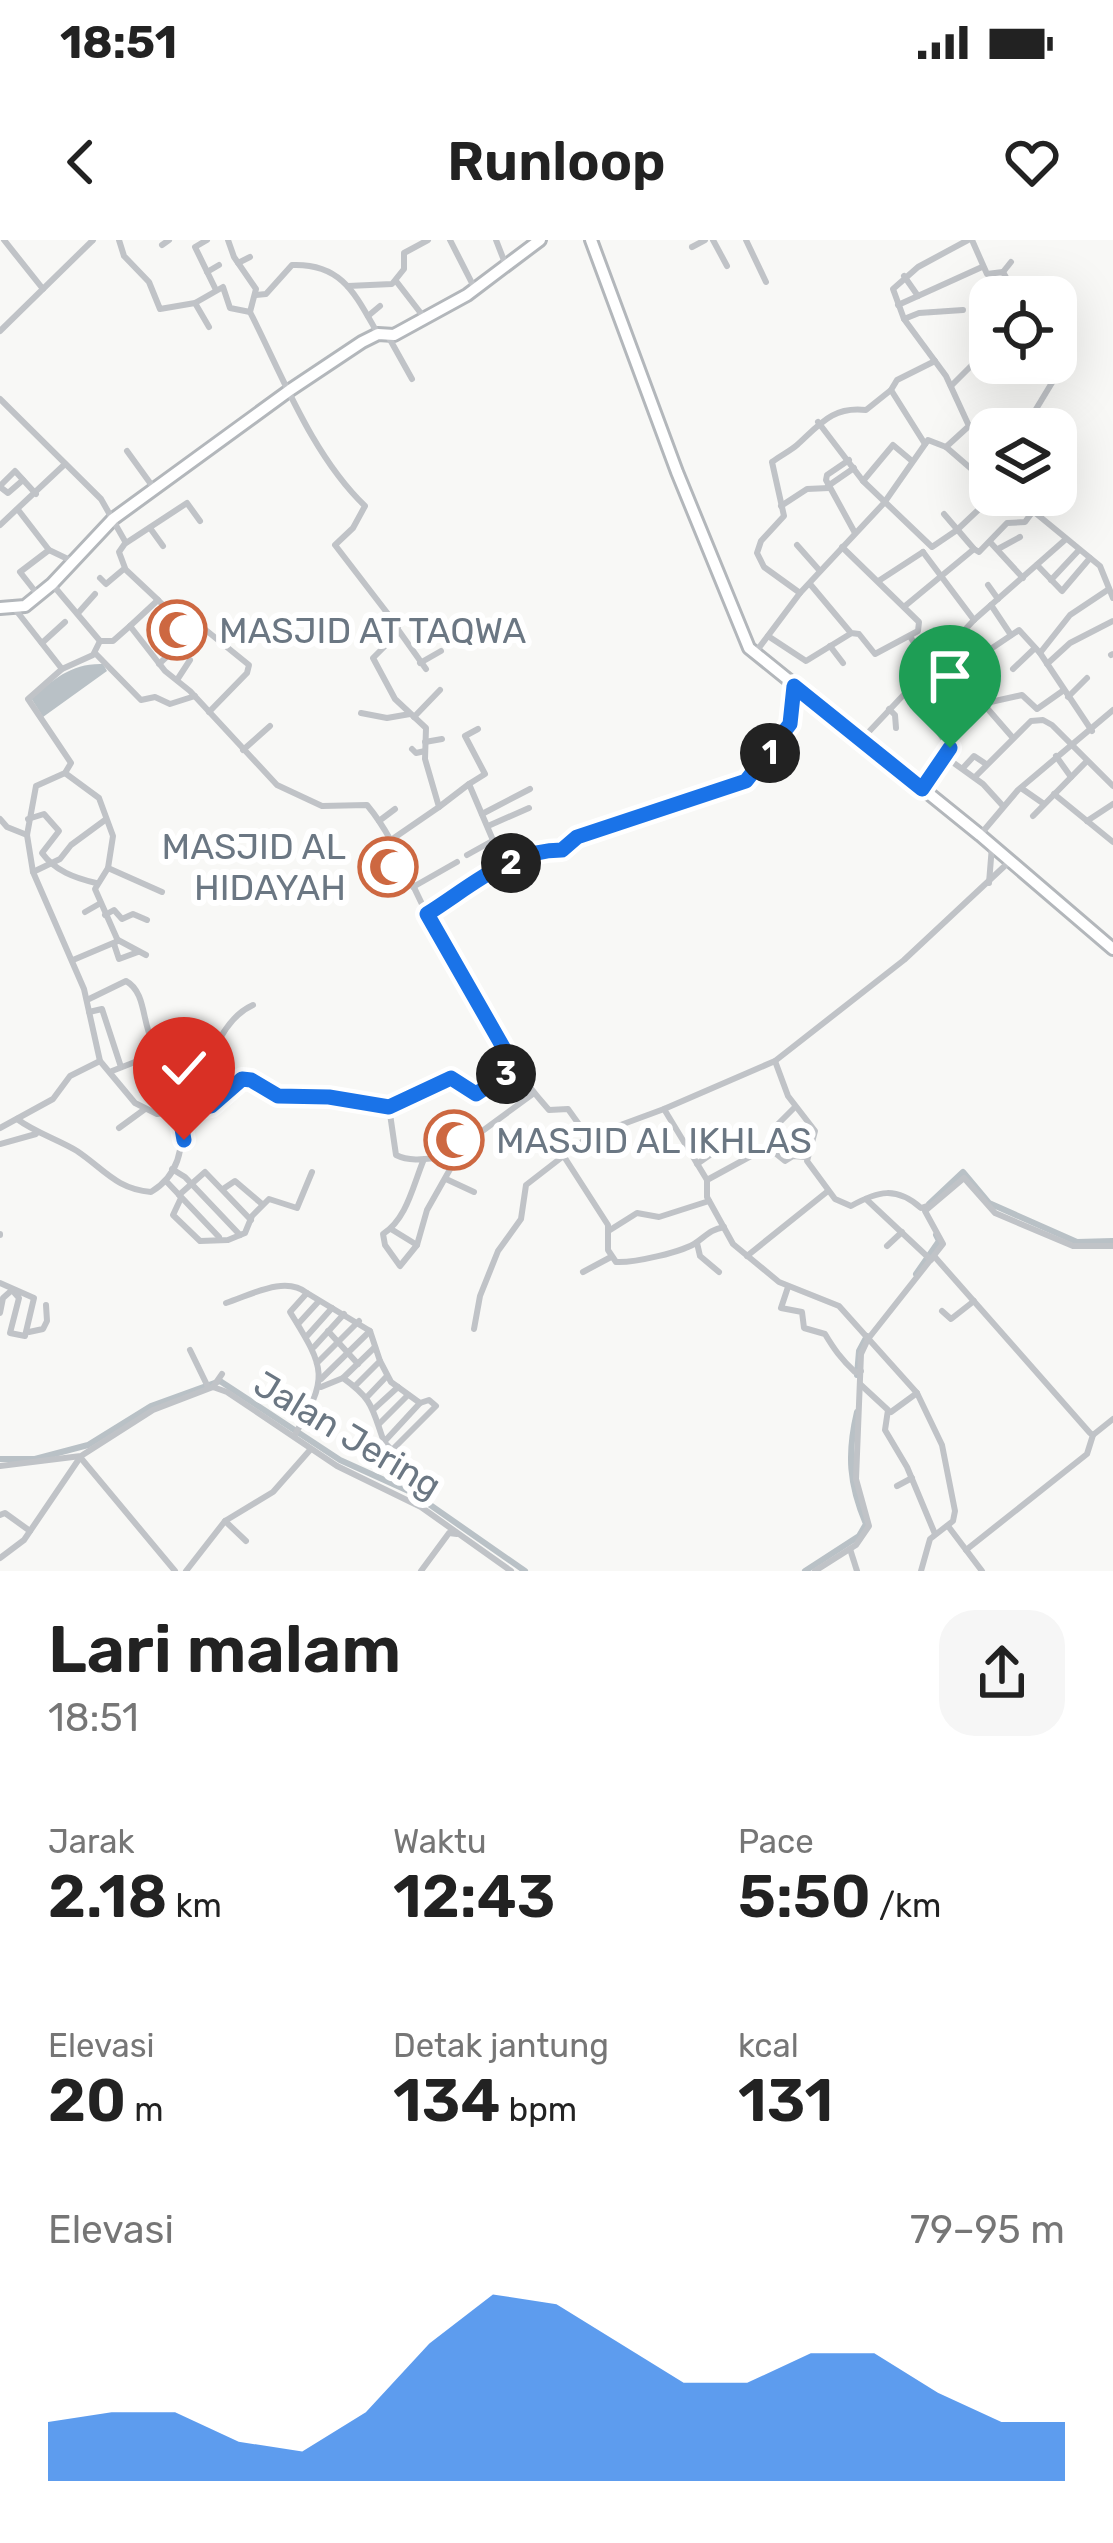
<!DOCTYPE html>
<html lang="id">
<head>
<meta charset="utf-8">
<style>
	body { margin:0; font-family:Rubik,sans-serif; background:#f6f6f6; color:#222; height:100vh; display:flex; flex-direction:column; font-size:45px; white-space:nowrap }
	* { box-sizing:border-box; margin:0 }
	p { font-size:39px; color:#767676 }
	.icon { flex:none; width:66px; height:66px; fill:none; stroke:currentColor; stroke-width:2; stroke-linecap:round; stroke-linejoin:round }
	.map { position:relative; height:1331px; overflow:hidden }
	.side { display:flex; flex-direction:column; background:#fff; flex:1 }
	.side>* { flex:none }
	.buttons { position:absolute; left:969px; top:36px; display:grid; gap:24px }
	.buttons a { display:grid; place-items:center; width:108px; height:108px; border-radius:24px; background:#fff; box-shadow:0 12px 48px #0002; font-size:60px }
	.pin { position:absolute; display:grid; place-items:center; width:102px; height:102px; color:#fff; margin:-123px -51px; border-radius:50% 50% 50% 0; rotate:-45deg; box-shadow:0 0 12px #0007 }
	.pin .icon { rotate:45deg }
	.km { position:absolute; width:60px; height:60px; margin:-30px; border-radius:50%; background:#222; color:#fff; font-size:33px; line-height:60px; text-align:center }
	.round { display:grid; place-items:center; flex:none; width:126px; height:126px; border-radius:36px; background:#f6f6f6 }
	.overview { display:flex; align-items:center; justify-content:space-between; height:204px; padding:0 48px }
	h1 { font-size:66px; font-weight:600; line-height:90px }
	.metrics { display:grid; grid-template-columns:repeat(3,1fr); gap:18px; height:204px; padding:12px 48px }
	.metrics div { display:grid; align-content:center }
	.metrics b { font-size:60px; font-weight:600 }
	.metrics small { font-size:33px; font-weight:400 }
	.metrics p { font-size:33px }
	.chart { height:336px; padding:24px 48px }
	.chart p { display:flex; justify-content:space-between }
	.chart svg { width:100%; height:216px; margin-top:12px; fill:#1a73e8; opacity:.7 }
	.status { display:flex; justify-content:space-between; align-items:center; height:84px; padding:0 60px; background:#fff; direction:ltr }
	.status svg { height:33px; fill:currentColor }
	header { display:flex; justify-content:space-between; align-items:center; height:156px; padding:0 48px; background:#fff; font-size:54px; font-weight:600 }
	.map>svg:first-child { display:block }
</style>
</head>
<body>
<div class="status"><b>18:51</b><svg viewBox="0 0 49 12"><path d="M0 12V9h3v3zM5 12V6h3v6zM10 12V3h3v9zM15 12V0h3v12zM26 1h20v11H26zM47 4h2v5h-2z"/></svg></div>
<header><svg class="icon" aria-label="back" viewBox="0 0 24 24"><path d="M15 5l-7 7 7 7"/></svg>Runloop<svg class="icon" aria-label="heart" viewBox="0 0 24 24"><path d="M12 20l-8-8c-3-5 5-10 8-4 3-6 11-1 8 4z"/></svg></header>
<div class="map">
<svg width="1113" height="1331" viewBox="0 0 1113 1331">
	<rect width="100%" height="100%" fill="#f8f8f6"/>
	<path fill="#b9c1c6" d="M 103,424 L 107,431 L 43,477 L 31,458 C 55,439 71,423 103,424 Z"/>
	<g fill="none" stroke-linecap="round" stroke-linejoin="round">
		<g stroke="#b9c1c6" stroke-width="6">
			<path d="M 929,964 L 963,932 L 989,963 L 1077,1002 L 1113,1001"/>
			<path d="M 916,1034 L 939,1001 L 936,995"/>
			<path d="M 857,1135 L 859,1111 L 867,1096"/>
			<path d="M 0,1219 L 35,1219 L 88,1205 L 151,1166 L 220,1141 L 340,1220 L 413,1253 L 525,1331"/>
			<path d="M 805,1331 L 859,1296 L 866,1284 C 849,1244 847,1214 857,1172"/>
		</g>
		<g stroke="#b3b7bb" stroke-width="16">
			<g id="secondary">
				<path d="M 591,0 L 677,232 L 749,408 L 980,595 L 1113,709"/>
				<path d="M 0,368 L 25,366 L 52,344 L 113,279 L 290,150 L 362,102 L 378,94 L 394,95 L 467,55 L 540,0"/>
			</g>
		</g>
		<g stroke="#c0c3c7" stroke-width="6">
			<path d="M 4,0 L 43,49"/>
			<path d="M 119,0 L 124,16 L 149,42 L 160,69 L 195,63 L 223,47 L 230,68 L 250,72"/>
			<path d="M 207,0 L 195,7 L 216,50"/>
			<path d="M 228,0 L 234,17 L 256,49 L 250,72 C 283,137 312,215 365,266 L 353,288 L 335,305 L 398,387 L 397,394 L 373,418 L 395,459 L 426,488 L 425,519 L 439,567 L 391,600"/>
			<path d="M 450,0 L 475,49"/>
			<path d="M 496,0 L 505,23"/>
			<path d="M 713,0 L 727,26"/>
			<path d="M 746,0 L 766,42"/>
			<path d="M 968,0 L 918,27 L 893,49 L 904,79 L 946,136 L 969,186 L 946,207 L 990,245"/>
			<path d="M 972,0 L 987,34 L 1003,32 L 1017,57"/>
			<path d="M 162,5 L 169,0"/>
			<path d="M 692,7 L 705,0"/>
			<path d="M 238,23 L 250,17"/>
			<path d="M 207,32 L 219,25"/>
			<path d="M 1003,32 L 1011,22"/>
			<path d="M 904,36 L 918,56"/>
			<path d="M 396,41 L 423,76"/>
			<path d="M 348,46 L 392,44 L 404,29 L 404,13 L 428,0"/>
			<path d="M 256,55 L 266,54 L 292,25 C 343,23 356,56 378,94"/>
			<path d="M 195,63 L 209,87"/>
			<path d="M 898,65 L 982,27"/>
			<path d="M 368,76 L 380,66"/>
			<path d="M 904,79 L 919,73 L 963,70"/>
			<path d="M 0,91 L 93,0"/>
			<path d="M 388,96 L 412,139"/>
			<path d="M 1056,98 L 1072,118"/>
			<path d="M 951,146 L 973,124 L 990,116"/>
			<path d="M 0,159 L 101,259 L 126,303 L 187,263 L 200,281"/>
			<path d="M 818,182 L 863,241 L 932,307 L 957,290 L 994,255"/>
			<path d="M 969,186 L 983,183 L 995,189"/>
			<path d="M 1024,189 L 1053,141 L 1055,123"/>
			<path d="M 925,204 L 891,150 L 897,140 L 935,121"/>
			<path d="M 127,211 L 153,247"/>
			<path d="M 849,220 L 827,235 L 826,240 L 855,293"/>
			<path d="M 863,241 L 893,205 L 912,221"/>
			<path d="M 0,246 L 15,231 L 36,254"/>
			<path d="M 828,246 L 854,228"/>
			<path d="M 0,247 L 8,253 L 23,240"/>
			<path d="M 1006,255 L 1033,271 L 1100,326 L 1113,358"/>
			<path d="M 781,266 L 807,249 L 829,248"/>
			<path d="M 19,271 L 49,310 L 20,332 L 38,355"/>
			<path d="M 944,274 L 974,309"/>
			<path d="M 0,285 L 65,224"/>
			<path d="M 150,288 L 163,306"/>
			<path d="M 990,302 L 1023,338"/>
			<path d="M 797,305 L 820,331"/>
			<path d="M 998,309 L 1020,297"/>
			<path d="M 49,310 L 72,321"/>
			<path d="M 923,312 L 974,380"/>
			<path d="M 1037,325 L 1062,351 L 1090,318"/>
			<path d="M 125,329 L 158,360"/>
			<path d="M 100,338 L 106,344 L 125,328 L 119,312 L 126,302"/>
			<path d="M 880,340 L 923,312"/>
			<path d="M 1051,340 L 1079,310"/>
			<path d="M 52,344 L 100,401 L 113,401 L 130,386 L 165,431 L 190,451 L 277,545 L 322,566 L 367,565 C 393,596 407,635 426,672 C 460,740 498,813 549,870 L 568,869 L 588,897 L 664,869 L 775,821 L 904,720 L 1010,621"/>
			<path d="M 810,344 L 851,393 L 859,394 L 875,414 L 918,391 L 919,382 L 842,307"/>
			<path d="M 988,345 L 998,359"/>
			<path d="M 800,353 L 764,327 L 757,313 L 761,301 L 784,276 L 772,222 C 780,216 790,211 797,205 C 820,184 833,166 866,170 L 891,150"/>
			<path d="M 991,365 L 1011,395"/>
			<path d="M 905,366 L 974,309 L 979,312 L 1007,283 L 1025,282 L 1045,255"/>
			<path d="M 15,369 L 62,429"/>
			<path d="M 79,372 L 95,354"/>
			<path d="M 130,386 L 158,360 L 172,374 L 186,374 L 249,425 L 247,433 L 209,472"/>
			<path d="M 399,391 L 426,429"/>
			<path d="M 768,396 L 806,421 L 850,394"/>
			<path d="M 911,398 L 930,427"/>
			<path d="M 100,401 L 93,415 L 62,429 L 28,459 L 71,523 L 65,533 L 36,546 L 27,595 L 33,632 L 84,749 L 100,821 L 135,863 L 157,874 L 211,866 L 244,838 L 278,856 L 329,857 L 389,867 L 451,838 L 476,854 L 515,828"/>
			<path d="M 42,403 L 65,382"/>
			<path d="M 830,406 L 843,423"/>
			<path d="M 755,413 L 800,353 L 884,263 L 928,200 L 946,207"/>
			<path d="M 1040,413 L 1070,375 L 1109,349"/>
			<path d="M 96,414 L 141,460 L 155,457 L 170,464 L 195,456"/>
			<path d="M 941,415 L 1013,498"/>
			<path d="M 1111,415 L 1113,414"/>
			<path d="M 976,420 L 997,440"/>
			<path d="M 420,423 L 441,411"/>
			<path d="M 159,424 L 178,406 L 178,398"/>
			<path d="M 1047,424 L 1070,403 L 1113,381"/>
			<path d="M 1013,429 L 1035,408"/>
			<path d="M 955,433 L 1019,390 L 1040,413 L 1092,491"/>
			<path d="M 177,440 L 190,420"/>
			<path d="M 914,444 C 926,463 936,493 949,506 L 944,516 L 983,544 L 1003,566"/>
			<path d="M 969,449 L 982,438"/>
			<path d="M 1068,457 L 1087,438"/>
			<path d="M 986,463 L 1022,455 L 1037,469 L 1064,450"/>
			<path d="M 889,469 L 895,475 L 896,488"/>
			<path d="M 361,473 L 387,478 L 410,474"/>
			<path d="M 414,477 L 440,450"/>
			<path d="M 863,498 L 974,380 L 1066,299"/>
			<path d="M 425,502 L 442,499"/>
			<path d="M 412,509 L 416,513 L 425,511"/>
			<path d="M 243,510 L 270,486"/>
			<path d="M 1056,516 L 1071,537"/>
			<path d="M 963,528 L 974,516 L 986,524"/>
			<path d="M 65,533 L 99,558 L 113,596 L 108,628 L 95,649 L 118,701 L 73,720"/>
			<path d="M 975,537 L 1031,481 L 1043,480 L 1052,485 L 1113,546"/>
			<path d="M 469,544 L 485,534 L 465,496 L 478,489"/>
			<path d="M 923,546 L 943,517"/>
			<path d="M 1021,548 L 1044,564"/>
			<path d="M 1054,554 L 1113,602"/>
			<path d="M 439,567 L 469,544 L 504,626"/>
			<path d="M 482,574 L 530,549"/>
			<path d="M 1033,576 L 1087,521"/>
			<path d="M 0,579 L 7,587 L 27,595"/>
			<path d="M 28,579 L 44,574 L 59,591 L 42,613 C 55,631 75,638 96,643"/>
			<path d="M 379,581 L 395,569"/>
			<path d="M 1087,581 L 1113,564"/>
			<path d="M 488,586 L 529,568"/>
			<path d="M 980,595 L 1018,550 L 1113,470"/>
			<path d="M 467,615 L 494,600"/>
			<path d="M 108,628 L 162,652"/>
			<path d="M 33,632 L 60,619 L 71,605 L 105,580"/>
			<path d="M 989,643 L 992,606"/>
			<path d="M 413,647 L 457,622"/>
			<path d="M 85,672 L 99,664"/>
			<path d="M 427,674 C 468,648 510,609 562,610 L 577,597 L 745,541 L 790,485 L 794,445"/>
			<path d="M 105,675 L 114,670 L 122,679 L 133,674 L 147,680"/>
			<path d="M 118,700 L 146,715"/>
			<path d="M 114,704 L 119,719 L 138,712"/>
			<path d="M 87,760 L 126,741 C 146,752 142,782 152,800 L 135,822 L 112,831"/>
			<path d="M 89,772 L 102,769 L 121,827"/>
			<path d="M 775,821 L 788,856 L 815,891 L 807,921 L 835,959 L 851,966 C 878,951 896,946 921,968 L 927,966"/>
			<path d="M 389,867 L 396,915 C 412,923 431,918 447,917 L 453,924 L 427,970 L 417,1005 L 400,1026 L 385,1005 L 383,994 C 407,979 413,945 424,919"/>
			<path d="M 198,868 C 203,833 219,780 253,765"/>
			<path d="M 664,869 L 707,940 L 707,957 L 733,1004 L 779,1042 L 839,1066 L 917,1153 L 942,1205 L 955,1271 L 953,1281 L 930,1299 L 921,1331"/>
			<path d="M 17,879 C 36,893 57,899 77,911 C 104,929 116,949 151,952 C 181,934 185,904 179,872"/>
			<path d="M 0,888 L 53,859 L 70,836 L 100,821"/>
			<path d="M 119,888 L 145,869"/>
			<path d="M 773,889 L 795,867"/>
			<path d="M 0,904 L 36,894"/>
			<path d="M 563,915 L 608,985 L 608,1010 L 616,1022 C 633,1023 684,1012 697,1002 C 708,994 710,990 724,987"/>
			<path d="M 447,917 L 534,853"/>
			<path d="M 697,924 L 734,898"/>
			<path d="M 172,929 L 185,937 L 240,995"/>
			<path d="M 446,939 L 474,952"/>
			<path d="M 707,940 L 751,916 L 775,913 L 785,921 L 793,916 L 805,917"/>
			<path d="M 166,941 L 219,997"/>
			<path d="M 223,949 L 235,941 L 262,964"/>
			<path d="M 179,955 L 205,932 L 251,980"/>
			<path d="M 181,958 L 173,975 L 200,1001 L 228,1000 L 245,993 L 252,976 L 269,959 L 297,968 L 312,932"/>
			<path d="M 866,959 L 931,1020"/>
			<path d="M 391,989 L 417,1005"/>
			<path d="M 610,990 L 637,973 L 659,977 L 709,961"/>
			<path d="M 0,994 L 0,995"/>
			<path d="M 697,1003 L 700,1016 L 719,1032"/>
			<path d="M 887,1006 L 902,992"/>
			<path d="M 747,1016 L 828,951"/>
			<path d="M 934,1016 L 1090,1193 L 1093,1195 L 1113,1179"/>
			<path d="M 583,1032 L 611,1017"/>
			<path d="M 0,1043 L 34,1058 L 25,1096 L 10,1093 L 19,1058 L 12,1050"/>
			<path d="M 788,1047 L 781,1068 L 802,1072 L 804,1088 L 825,1094 C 834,1109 841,1119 855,1132 L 861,1131"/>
			<path d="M 226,1063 C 251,1055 285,1035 307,1053"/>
			<path d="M 942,1071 L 951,1079 L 974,1061"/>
			<path d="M 0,1073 L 3,1058 L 12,1050"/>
			<path d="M 298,1084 L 319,1061"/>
			<path d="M 474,1089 L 480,1056 L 498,1011 L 521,979 L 526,945 L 588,897"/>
			<path d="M 328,1091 L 358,1124"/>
			<path d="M 29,1092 L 43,1089 L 47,1081 L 46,1065"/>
			<path d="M 307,1096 L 332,1068"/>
			<path d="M 314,1107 L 344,1074"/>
			<path d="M 190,1110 L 208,1147"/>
			<path d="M 380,1121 L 391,1142 L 420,1163 L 429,1160 L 436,1166 L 392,1210 L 385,1203"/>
			<path d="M 317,1123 L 359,1081"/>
			<path d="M 343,1138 L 375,1107"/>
			<path d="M 321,1139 L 370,1091"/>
			<path d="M 861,1145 L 888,1170 L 885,1190 L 907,1227 L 935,1294"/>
			<path d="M 213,1147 L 222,1134"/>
			<path d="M 321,1147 L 343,1138 C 374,1160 372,1169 384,1202 L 420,1163"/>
			<path d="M 367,1157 L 387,1136"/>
			<path d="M 375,1168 L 398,1147"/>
			<path d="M 891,1172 L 917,1153"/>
			<path d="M 379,1184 L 408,1155"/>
			<path d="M 294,1196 C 329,1137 326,1130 290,1072 L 307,1053 L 370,1091 L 380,1121 L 355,1146"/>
			<path d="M 80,1217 L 175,1331"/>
			<path d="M 0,1226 L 81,1216 L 153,1170 L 213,1147 L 227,1152 L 337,1226 L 421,1267 L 511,1331"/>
			<path d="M 897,1246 L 912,1238"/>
			<path d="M 0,1275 L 5,1273 L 30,1291"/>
			<path d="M 225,1281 L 246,1301"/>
			<path d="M 948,1286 L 982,1331"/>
			<path d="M 850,1309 L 857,1331"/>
			<path d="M 966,1310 L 1087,1214 L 1093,1195"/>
			<path d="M 0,1318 L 24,1300 L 79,1219"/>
			<path d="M 186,1331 L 225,1281 L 273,1252 L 310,1210"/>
			<path d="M 421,1331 L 449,1293 L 457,1294"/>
			<path d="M 815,1331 L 856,1305 L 869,1286 L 856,1239 L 861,1114 L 868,1099 L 943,1004 L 925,971 L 964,938 L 995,973 L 1073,1006 L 1113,1006"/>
		</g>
		<use href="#secondary" stroke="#fff" stroke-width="10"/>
	</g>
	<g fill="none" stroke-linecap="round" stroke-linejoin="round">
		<g stroke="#fff" stroke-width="24">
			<path id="route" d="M 184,900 L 179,872 L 211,866 L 242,839 L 251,840 L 278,856 L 329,857 L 389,867 L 451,838 L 476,854 L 515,828 L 427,674 C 469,648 509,610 562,610 L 577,597 L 746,541 L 790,484 L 794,446 L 922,549 L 950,508"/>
		</g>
		<use href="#route" stroke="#1a73e8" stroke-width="15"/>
	</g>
	<defs>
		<g id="mosque-ring" transform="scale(3)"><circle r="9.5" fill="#fff" stroke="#cd6841" stroke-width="1.5"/><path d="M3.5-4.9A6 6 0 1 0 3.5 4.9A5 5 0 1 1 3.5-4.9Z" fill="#cd6841"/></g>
	</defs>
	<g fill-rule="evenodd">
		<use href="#mosque-ring" x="177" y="390"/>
		<use href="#mosque-ring" x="388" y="627"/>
		<use href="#mosque-ring" x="454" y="900"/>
	</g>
	<g text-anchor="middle" stroke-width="12" stroke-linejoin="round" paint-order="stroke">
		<g font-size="36" fill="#6b7783" stroke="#fff" text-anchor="start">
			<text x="219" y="403">MASJID AT TAQWA</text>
			<text x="346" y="619" text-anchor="end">MASJID AL<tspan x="346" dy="41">HIDAYAH</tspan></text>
			<text x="496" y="913">MASJID AL IKHLAS</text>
		</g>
		<g font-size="36" fill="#6b7783" stroke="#fff">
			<text transform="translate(348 1194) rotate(31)" y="13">Jalan Jering</text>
		</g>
	</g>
</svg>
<div class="buttons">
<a><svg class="icon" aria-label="locate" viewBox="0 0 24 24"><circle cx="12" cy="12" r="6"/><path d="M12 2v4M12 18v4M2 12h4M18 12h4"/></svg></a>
<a><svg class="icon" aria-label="layers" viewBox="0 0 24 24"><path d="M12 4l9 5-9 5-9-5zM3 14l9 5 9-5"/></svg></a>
</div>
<div class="pin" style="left:950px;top:508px;background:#1e9e55"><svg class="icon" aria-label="arrive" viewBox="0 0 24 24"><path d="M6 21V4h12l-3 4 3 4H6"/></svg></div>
<div class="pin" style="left:184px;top:900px;background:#d93025"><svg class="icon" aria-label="check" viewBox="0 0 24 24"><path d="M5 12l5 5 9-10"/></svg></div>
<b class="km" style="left:770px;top:513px">1</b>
<b class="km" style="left:511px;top:623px">2</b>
<b class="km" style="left:506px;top:834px">3</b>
</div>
<section class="side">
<div class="overview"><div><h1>Lari malam</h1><p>18:51</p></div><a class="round"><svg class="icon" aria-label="share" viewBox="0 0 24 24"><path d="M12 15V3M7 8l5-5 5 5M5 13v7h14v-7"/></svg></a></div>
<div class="metrics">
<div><p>Jarak</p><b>2.18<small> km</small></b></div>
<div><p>Waktu</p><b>12:43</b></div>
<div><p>Pace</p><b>5:50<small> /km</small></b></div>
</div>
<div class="metrics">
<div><p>Elevasi</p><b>20<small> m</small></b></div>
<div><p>Detak jantung</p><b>134<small> bpm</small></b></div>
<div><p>kcal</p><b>131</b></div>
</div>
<div class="chart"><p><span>Elevasi</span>79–95 m</p>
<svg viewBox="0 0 160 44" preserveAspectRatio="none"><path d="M0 44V32L10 30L20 30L30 36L40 38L50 30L60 16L70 6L80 8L90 16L100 24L110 24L120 18L130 18L140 26L150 32L160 32V44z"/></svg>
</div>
</section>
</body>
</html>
